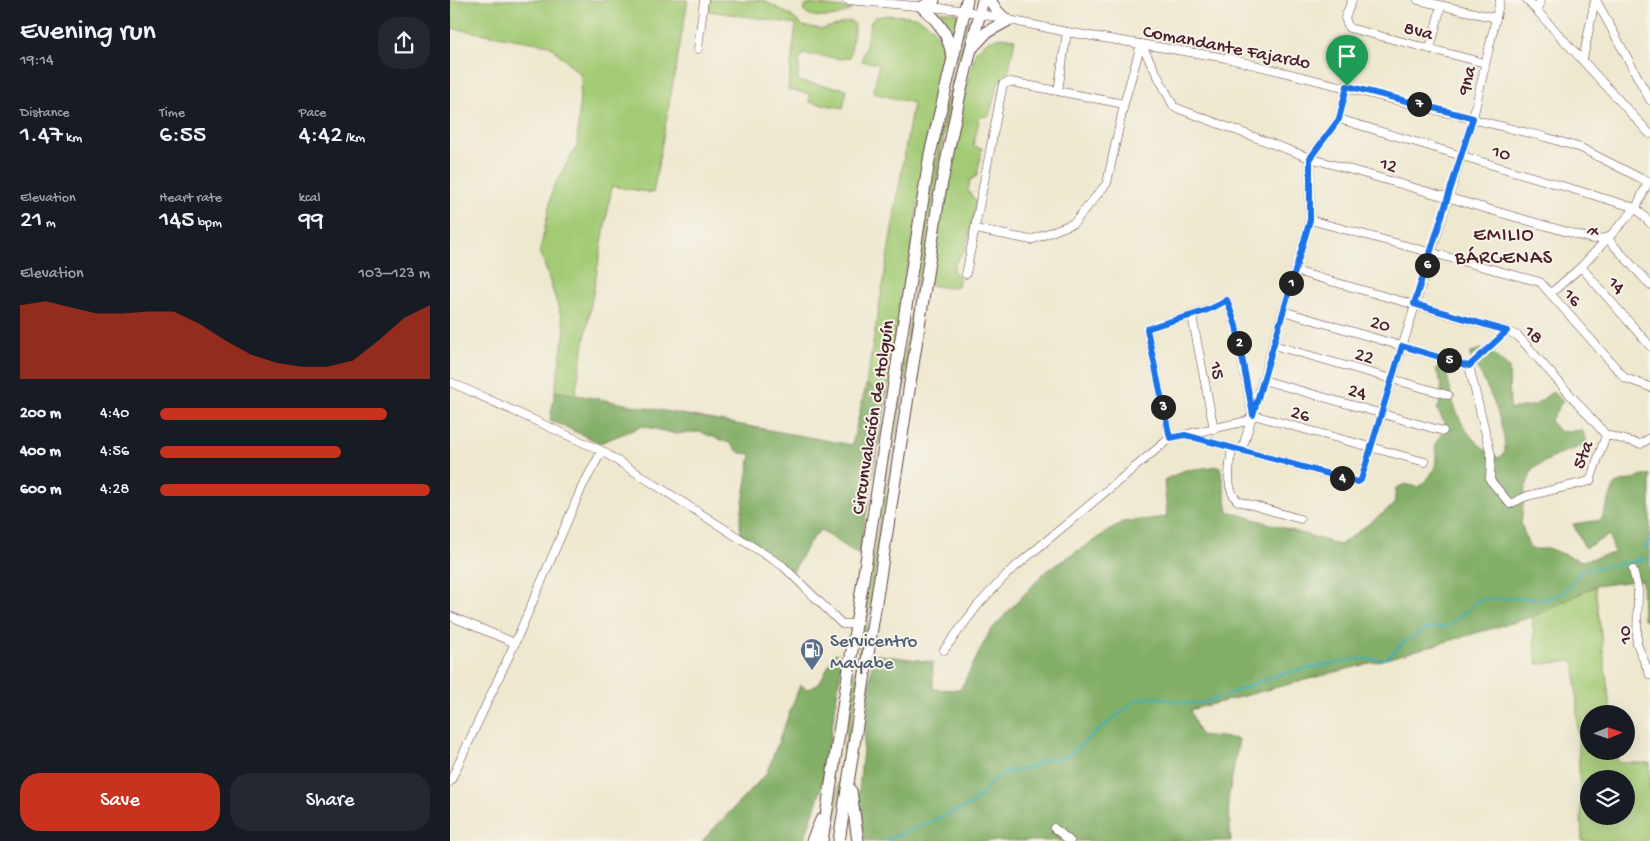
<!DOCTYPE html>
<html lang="en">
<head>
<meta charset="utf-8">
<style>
	body { margin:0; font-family:"Gochi Hand",sans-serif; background:#242831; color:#f1f3f6; height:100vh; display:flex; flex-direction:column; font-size:19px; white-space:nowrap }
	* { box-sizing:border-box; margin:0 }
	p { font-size:16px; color:#9ea1a6 }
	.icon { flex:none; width:28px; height:28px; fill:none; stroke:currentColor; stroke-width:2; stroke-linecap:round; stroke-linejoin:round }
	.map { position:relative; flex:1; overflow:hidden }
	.side { display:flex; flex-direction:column; background:#171b24; width:450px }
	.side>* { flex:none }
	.needle { width:32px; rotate:88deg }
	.controls { position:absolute; left:1130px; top:705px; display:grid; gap:10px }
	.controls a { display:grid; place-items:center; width:55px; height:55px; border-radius:50%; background:#171b24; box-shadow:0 5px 20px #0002; font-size:25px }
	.pin { position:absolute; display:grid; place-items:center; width:42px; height:42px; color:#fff; margin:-51px -21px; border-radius:50% 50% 50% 0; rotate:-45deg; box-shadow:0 0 5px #0007 }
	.pin .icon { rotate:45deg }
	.km { position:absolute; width:25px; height:25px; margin:-12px; border-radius:50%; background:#222; color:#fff; font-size:14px; line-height:25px; text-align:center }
	.round { display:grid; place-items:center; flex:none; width:52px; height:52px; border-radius:20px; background:#242831 }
	.summary { display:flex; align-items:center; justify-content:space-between; height:85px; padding:0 20px }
	h1 { font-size:28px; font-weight:600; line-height:38px }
	.metrics { display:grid; grid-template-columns:repeat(3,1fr); gap:8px; height:85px; padding:5px 20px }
	.metrics div { display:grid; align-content:center }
	.metrics b { font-size:25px; font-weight:600 }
	.metrics small { font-size:14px; font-weight:400 }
	.metrics p { font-size:14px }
	.chart { height:140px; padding:10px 20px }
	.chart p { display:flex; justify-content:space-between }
	.chart svg { width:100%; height:90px; margin-top:5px; fill:#c8321e; opacity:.7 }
	.primary-button { display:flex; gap:10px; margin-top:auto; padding:10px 20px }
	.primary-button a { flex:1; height:58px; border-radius:20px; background:#c8321e; color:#fff; font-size:20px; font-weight:600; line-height:58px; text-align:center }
	.primary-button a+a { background:#242831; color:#f1f3f6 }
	ul { padding:0 20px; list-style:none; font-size:16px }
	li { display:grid; grid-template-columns:80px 60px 1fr; align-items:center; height:38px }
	li i { height:12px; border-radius:6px; background:#c8321e }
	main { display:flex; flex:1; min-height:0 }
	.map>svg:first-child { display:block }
</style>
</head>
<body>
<main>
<section class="side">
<div class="summary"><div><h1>Evening run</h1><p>19:14</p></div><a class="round"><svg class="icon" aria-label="share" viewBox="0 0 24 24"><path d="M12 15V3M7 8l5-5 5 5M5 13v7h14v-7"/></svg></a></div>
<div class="metrics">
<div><p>Distance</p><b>1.47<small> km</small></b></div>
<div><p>Time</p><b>6:55</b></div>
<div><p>Pace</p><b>4:42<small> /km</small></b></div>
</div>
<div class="metrics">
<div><p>Elevation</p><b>21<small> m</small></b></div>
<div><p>Heart rate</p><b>145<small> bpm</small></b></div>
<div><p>kcal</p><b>99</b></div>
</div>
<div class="chart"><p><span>Elevation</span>103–123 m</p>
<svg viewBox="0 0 160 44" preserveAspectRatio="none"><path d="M0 44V8L10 6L20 9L30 12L40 12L50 11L60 11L70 17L80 25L90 32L100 36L110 38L120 38L130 35L140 25L150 14L160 8V44z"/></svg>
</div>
<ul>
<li><b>200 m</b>4:40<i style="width:84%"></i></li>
<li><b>400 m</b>4:56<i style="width:67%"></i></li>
<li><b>600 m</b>4:28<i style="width:100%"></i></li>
</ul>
<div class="primary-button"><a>Save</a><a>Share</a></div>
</section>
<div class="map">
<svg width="1200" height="841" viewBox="0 0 1200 841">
	<rect width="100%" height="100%" fill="#f7f3e8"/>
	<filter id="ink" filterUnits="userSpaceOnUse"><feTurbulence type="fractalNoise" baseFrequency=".02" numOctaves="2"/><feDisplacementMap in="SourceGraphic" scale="10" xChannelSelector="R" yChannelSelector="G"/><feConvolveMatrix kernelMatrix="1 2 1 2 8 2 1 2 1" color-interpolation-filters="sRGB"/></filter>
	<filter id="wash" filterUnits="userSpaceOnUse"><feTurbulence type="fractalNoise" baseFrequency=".0096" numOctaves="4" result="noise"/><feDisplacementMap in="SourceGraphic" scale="20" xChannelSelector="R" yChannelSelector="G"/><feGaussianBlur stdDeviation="1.12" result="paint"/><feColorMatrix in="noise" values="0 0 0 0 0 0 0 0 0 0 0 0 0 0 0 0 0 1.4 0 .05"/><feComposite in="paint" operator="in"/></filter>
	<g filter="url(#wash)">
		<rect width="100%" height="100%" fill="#eee8cf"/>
		<g fill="#a3ca75" stroke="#767450" fill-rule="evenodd">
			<path d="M 0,0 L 238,0 L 203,193 L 162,186 L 125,395 L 105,391 L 115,328 L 90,251 L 103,188 L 127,146 L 131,75 L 99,45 L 0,28 Z"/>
			<path d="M 257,0 L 313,0 L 340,15 L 353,26 L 373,29 L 400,21 L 405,24 L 400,57 L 393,59 L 354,54 L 350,57 L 348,79 L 351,82 L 397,89 L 393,108 L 359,102 L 360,94 L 338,90 L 346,24 L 259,11 Z"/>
			<path d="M 361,4 L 402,9 C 389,18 365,21 353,11 L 355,6 Z"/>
			<path d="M 485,11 L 508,13 L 504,36 L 501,33 Z"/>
			<path d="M 439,15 C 448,16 463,15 470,19 C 504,38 493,70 485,100 L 438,392 L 416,385 L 463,103 L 423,93 L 429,64 L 412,61 L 421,22 L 425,17 Z"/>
			<path d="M 517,19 L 519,20 L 494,134 L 393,779 L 382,841 L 378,841 L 392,762 L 478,204 L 495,109 Z"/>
			<path d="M 550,37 L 565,39 L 557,80 L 549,81 L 539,116 L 530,117 L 523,146 L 532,148 L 527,176 L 520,180 L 518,191 L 526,201 C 523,215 522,231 517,244 C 513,256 505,258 503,271 L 510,276 L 508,286 L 501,288 L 478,285 L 511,103 L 526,51 L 537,42 Z"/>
			<path d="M 1145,586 L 1161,714 L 1139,714 L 1139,751 L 1166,751 L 1168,763 L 1200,763 L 1200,837 L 1196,841 L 1132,841 L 1125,661 L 1087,664 L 1082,617 ZM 1139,779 L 1176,779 L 1176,816 L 1139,816 Z"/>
		</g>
		<g fill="#82ae66" stroke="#666648">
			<path d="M 1030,349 L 1042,353 L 1059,368 L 1060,409 L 1085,405 L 1102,392 L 1113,401 L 1100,421 L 1110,432 L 1132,430 L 1138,444 L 1112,453 L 1083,468 L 1075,489 L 1071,523 L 1080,549 L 1100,549 L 1132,561 L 1164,553 L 1160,535 L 1135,548 L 1123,524 L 1151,520 L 1165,484 L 1200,474 L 1200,620 L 1193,619 L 1192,580 L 1145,586 L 1082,617 L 936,659 L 740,710 L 750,735 L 789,739 L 778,800 L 781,841 L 415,841 L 408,798 L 423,654 L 483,662 L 483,689 L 510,690 L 540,631 L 595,572 L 672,522 L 717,517 L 714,480 L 735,470 L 770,466 L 778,511 L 890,545 L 944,505 L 946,488 L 955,484 L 968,487 C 985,474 988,465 985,444 L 991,434 L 997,432 L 996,426 L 987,409 C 995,395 991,384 986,369 L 991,364 L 996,365 C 1001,405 1011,439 1049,458 L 1055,452 C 1055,420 1036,382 1019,354 Z"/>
			<path d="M 416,385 L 438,392 L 409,555 L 370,530 L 358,544 L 343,572 L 291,537 L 290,522 L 301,454 L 290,453 L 279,443 L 250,432 L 225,434 L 193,426 L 150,443 L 100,420 L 105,391 L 402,445 Z"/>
			<path d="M 385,653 L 393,657 L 373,784 L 354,841 L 252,841 L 316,774 L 350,685 L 358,689 L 369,684 Z"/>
		</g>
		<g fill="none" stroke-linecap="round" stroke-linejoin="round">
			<g stroke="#3daeb8" stroke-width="2">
				<path d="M 1194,550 L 1200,540"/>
				<path d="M 1187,561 L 1191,556"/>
				<path d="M 434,841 L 522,804 L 549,775 L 581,767 L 596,759 L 614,758 L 687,700 L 706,697 L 740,704 L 760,701 L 830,674 L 906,659 L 936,659 L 955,641 L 978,628 L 997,627 L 1031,599 L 1079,598 L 1092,600 L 1113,593 L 1132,570 L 1200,559"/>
			</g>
		</g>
	</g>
	<g filter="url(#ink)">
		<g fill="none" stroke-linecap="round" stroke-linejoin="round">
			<g stroke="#633d44" stroke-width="9">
				<g id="minor">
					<path d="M 397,0 L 512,10 L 617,32 L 776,58 L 1095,137 L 1131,148 L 1198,182 L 1200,181"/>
					<path d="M 902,0 L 895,18 L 899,28 L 1035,63"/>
					<path d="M 968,0 L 1046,18"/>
					<path d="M 1077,0 L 1200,134"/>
					<path d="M 1146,0 L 1200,100"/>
					<path d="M 1088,12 L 1090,0"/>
					<path d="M 691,44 L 724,107 L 860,158 L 1142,239 L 1157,238 L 1200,285"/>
					<path d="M 248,49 L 254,0"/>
					<path d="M 980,49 L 991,6"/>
					<path d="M 1133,59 L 1145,0"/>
					<path d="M 608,91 L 617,32"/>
					<path d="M 889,119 L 1186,208 L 1200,223"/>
					<path d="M 860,220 L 1090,282 L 1175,378 L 1200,387"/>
					<path d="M 525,229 L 581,240 L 624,223 L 657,183 L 674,104 L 691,44"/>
					<path d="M 1131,267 L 1200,346"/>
					<path d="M 845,271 L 1057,331 L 1068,336 L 1156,435"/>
					<path d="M 516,274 L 553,84 L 561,82 L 674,104"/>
					<path d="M 1101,293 L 1131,267 L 1186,208 L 1198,182"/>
					<path d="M 833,311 L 1019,366"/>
					<path d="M 742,316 L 764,429"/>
					<path d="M 823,345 L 998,395"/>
					<path d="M 1019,366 L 1041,455 L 1040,480 L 1060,504 L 1077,496 L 1140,481 L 1156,435"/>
					<path d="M 1019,366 L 1057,331"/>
					<path d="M 813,380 L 993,431"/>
					<path d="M 0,382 L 152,451 L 333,566 L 392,624 L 405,624"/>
					<path d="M 803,415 L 975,462"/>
					<path d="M 735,435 L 907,482 L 911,480 L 1023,118 L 1050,0"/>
					<path d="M 1156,435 L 1191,444 L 1200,438"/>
					<path d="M 720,438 L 697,329 C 725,318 752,316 777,300 L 786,326 L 802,413"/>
					<path d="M 782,448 C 780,465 774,488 788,501 L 850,519"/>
					<path d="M 792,450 L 860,220 L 860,158 L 889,119 L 897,86"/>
					<path d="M 1183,570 L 1188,590 L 1187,644 L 1200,675"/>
					<path d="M 0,616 L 65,643"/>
					<path d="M 494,650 L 528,605 L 559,572 L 720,438 L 797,421 L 803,415"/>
					<path d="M 0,782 L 65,643 L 132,487 L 152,451"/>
					<path d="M 604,828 L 620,841"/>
				</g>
			</g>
			<g stroke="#633d44" stroke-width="13">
				<g id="highway">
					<path d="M 484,0 L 472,7 C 488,20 498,34 502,55"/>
					<path d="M 521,49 L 537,32 L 557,21 L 547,11 L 540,0"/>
					<path d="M 401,791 L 408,841"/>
					<path d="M 362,841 L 371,820"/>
					<path d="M 372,841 L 480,154 L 517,0"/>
					<path d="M 389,841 L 489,197 L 510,94 L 533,0"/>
				</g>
			</g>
			<use href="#minor" stroke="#fff" stroke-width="8"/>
			<use href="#highway" stroke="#fff" stroke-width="11"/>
		</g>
	</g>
	<g fill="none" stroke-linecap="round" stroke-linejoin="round" filter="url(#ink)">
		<g stroke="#fff" stroke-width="10">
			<path id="route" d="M 897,86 L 1023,118 L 964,304 L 1057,331 L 1019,366 L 952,346 L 911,480 L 908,482 L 735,435 L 720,438 L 697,329 C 725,318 752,316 777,300 L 786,326 L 803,415 L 860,220 L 860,158 L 889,119 Z"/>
		</g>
		<use href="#route" stroke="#1a73e8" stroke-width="6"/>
	</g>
	<defs>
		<g id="fuel-pin" transform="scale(1.25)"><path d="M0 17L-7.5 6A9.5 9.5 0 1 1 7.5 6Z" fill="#5c6f8a" stroke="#f7f3e8"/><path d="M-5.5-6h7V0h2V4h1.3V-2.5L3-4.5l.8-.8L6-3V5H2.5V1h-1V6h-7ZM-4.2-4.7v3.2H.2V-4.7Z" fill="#fff"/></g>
	</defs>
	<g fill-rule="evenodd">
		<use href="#fuel-pin" x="362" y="650"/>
	</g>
	<g text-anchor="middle" stroke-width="4" stroke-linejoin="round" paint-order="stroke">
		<g font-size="19" fill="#4a1f2b" stroke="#f7f3e8">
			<text transform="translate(969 29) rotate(14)" y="7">8va</text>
			<text transform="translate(777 45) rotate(11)" y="7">Comandante Fajardo</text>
			<text transform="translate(1015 80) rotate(-77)" y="7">9na</text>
			<text transform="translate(1052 151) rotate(17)" y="7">10</text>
			<text transform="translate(939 163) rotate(16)" y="7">12</text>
			<text transform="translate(1142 230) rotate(-47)" y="7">7</text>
			<text transform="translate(1168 284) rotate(49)" y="7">14</text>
			<text transform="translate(1124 296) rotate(48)" y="7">16</text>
			<text transform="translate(931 322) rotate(16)" y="7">20</text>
			<text transform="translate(1085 333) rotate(43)" y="7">18</text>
			<text transform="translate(915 354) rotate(16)" y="7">22</text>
			<text transform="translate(769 370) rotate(79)" y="7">15</text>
			<text transform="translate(908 390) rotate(16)" y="7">24</text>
			<text transform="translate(851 412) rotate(16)" y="7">26</text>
			<text transform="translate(421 417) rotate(-81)" y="7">Circunvalación de Holguín</text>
			<text transform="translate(1131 454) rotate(-68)" y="7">5ta</text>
			<text transform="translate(1173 635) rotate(-94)" y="7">10</text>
		</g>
		<g font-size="19" fill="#4e5e75" stroke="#f7f3e8" text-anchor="start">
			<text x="380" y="646">Servicentro<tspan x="380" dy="22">Mayabe</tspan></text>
		</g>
		<g font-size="20" letter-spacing="1" fill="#4a1f2b" stroke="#f7f3e8">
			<text x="1054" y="240">EMILIO<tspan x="1054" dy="23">BÁRCENAS</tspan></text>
		</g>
	</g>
</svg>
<div class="controls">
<a><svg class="needle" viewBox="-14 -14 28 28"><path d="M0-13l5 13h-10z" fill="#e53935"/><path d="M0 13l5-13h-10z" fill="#9ea1a6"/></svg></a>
<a><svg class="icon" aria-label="layers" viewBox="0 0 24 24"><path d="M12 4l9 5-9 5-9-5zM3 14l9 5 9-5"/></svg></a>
</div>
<div class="pin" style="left:897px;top:86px;background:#1e9e55"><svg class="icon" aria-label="arrive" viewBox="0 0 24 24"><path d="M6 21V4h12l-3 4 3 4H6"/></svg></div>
<b class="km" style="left:841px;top:283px">1</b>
<b class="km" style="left:789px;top:343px">2</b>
<b class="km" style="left:713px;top:407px">3</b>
<b class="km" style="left:892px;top:478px">4</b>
<b class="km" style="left:999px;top:360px">5</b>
<b class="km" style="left:977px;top:265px">6</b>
<b class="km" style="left:969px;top:104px">7</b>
</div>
</main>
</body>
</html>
